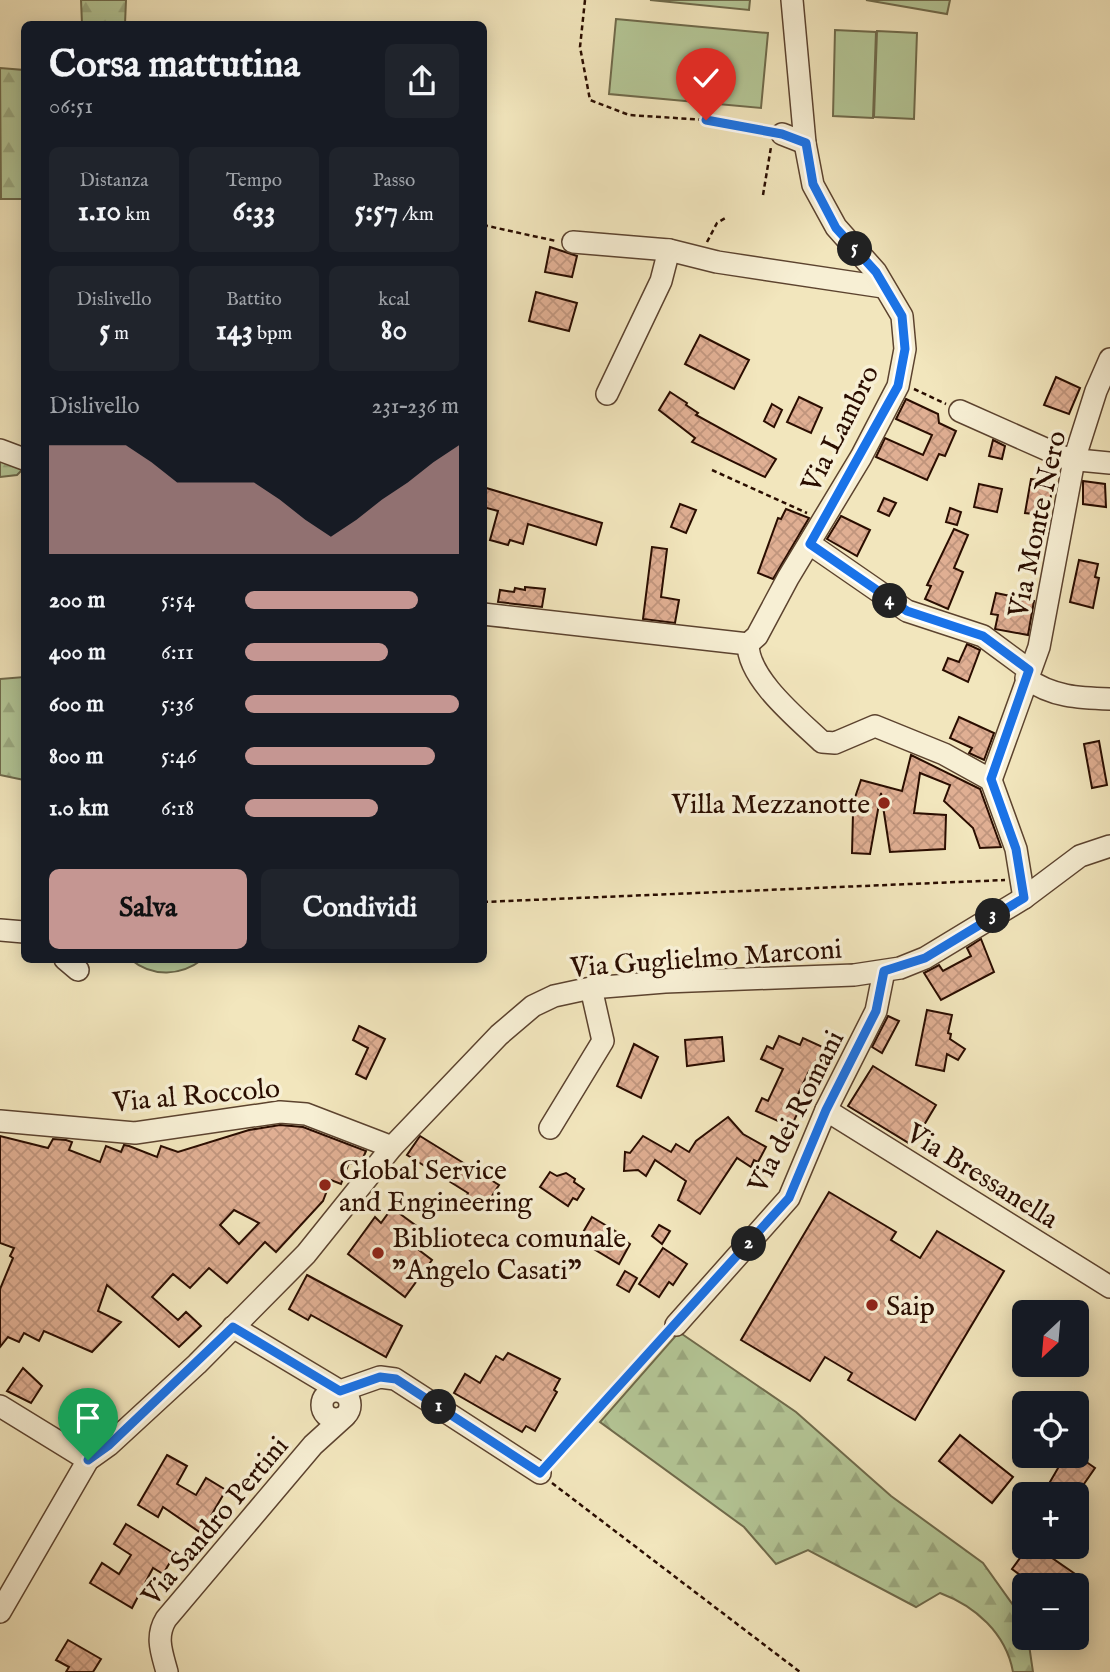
<!DOCTYPE html>
<html lang="it">
<head>
<meta charset="utf-8">
<style>
	body { margin:0; font-family:"IM FELL English",serif; background:#20242c; color:#f1f3f6; height:100vh; display:flex; flex-direction:column; font-size:26px; white-space:nowrap }
	* { box-sizing:border-box; margin:0 }
	p { font-size:23px; color:#9ea1a6 }
	.icon { flex:none; width:38px; height:38px; fill:none; stroke:currentColor; stroke-width:2; stroke-linecap:round; stroke-linejoin:round }
	.map { position:relative; flex:1; overflow:hidden }
	.drawer { position:absolute; left:21px; top:21px; width:466px; height:942px; display:flex; flex-direction:column; background:#171b24; border-radius:10px; box-shadow:0 4px 18px #0003 }
	.drawer>* { flex:none }
	.needle { width:46px; rotate:206deg }
	.fabs { position:absolute; left:1012px; top:1300px; display:grid; gap:14px }
	.fabs a { display:grid; place-items:center; width:77px; height:77px; border-radius:10px; background:#171b24; box-shadow:0 4px 18px #0003; font-size:35px }
	.pin { position:absolute; display:grid; place-items:center; width:60px; height:60px; color:#fff; margin:-72px -30px; border-radius:50% 50% 50% 0; rotate:-45deg; box-shadow:0 0 7px #0007 }
	.pin .icon { rotate:45deg }
	.km { position:absolute; width:35px; height:35px; margin:-18px; border-radius:50%; background:#222; color:#fff; font-size:19px; line-height:35px; text-align:center }
	.round { display:grid; place-items:center; flex:none; width:74px; height:74px; border-radius:10px; background:#20242c }
	.headline { display:flex; align-items:center; justify-content:space-between; height:119px; padding:0 28px }
	h1 { font-size:38px; font-weight:700; line-height:52px }
	.figures { display:grid; grid-template-columns:repeat(3,1fr); gap:10px; height:119px; padding:7px 28px }
	.figures div { display:grid; align-content:center; border-radius:10px; background:#20242c; text-align:center }
	.figures b { font-size:30px; font-weight:700 }
	.figures small { font-size:19px; font-weight:400 }
	.figures p { font-size:19px }
	.chart { height:196px; padding:14px 28px }
	.chart p { display:flex; justify-content:space-between }
	.chart svg { width:100%; height:126px; margin-top:7px; fill:#c59692; opacity:.7 }
	.cta { display:flex; gap:14px; margin-top:auto; padding:14px 28px }
	.cta a { flex:1; height:80px; border-radius:10px; background:#c59692; color:#111; font-size:28px; font-weight:700; line-height:80px; text-align:center }
	.cta a+a { background:#20242c; color:#f1f3f6 }
	ul { padding:0 28px; list-style:none; font-size:23px }
	li { display:grid; grid-template-columns:112px 84px 1fr; align-items:center; height:52px }
	li i { height:18px; border-radius:9px; background:#c59692 }
	.map>svg:first-child { display:block }
</style>
</head>
<body>
<div class="map">
<svg width="1110" height="1672" viewBox="0 0 1110 1672">
	<defs>
		<pattern id="forest-firs" width="22" height="20" patternUnits="userSpaceOnUse" patternTransform="scale(1.75)"><rect width="22" height="20" fill="#b4c696"/><path d="M5 1l3.5 6h-7zM16 11l3.5 6h-7z" fill="#9ba980"/></pattern>
		<pattern id="building-cross-hatch" width="8" height="8" patternUnits="userSpaceOnUse" patternTransform="scale(1.75)"><rect width="8" height="8" fill="#e0af93"/><path d="M0 0l8 8M0 8l8-8" fill="none" stroke="#c0957d"/></pattern>
	</defs>
	<rect width="100%" height="100%" fill="#f2e6bd"/>
	<filter id="stains"><feTurbulence type="fractalNoise" baseFrequency=".00286" numOctaves="4"/><feColorMatrix values="0 0 0 0 .2 0 0 0 0 .09 0 0 0 0 .02 0 0 0 .5 -.17"/></filter>
	<radialGradient id="worn" r=".72"><stop offset=".6" stop-color="#630" stop-opacity="0"/><stop offset="1" stop-color="#630" stop-opacity=".3"/></radialGradient>
	<g fill="url(#forest-firs)" stroke="#6f6a4b" stroke-width="2">
		<path d="M 81,0 L 126,0 L 125,24 L 82,24 Z"/>
		<path d="M 0,68 L 24,70 L 24,199 L 1,199 Z"/>
		<path d="M 0,454 L 24,468 L 17,475 L 0,477 Z"/>
		<path d="M 24,677 L 24,780 L 0,775 L 0,679 Z"/>
		<path d="M 679,1332 L 796,1412 L 891,1496 L 983,1563 L 1023,1619 L 1024,1638 L 1028,1638 L 1033,1672 L 1013,1672 C 1006,1633 975,1606 940,1593 L 916,1607 L 808,1550 L 776,1564 L 744,1527 L 600,1422 Z"/>
	</g>
	<g fill="#b4c696" stroke="#6f6a4b" stroke-width="2">
		<path d="M 650,0 L 750,0 L 749,10 Z"/>
		<path d="M 866,0 L 950,0 L 947,14 Z"/>
		<path d="M 616,19 L 768,33 L 761,108 L 609,94 Z"/>
		<path d="M 835,30 L 876,32 L 873,118 L 833,116 Z"/>
		<path d="M 877,31 L 917,33 L 914,119 L 874,117 Z"/>
		<path d="M 130,959 L 203,959 C 181,976 153,978 130,959 Z"/>
	</g>
	<g fill="url(#building-cross-hatch)" stroke="#2a0d00" stroke-width="2" fill-rule="evenodd">
		<path d="M 550,247 L 577,256 L 572,277 L 545,272 Z"/>
		<path d="M 536,292 L 577,303 L 569,331 L 529,321 Z"/>
		<path d="M 700,335 L 749,360 L 734,389 L 685,364 Z"/>
		<path d="M 1056,377 L 1080,388 L 1069,414 L 1044,405 Z"/>
		<path d="M 670,392 L 687,403 L 686,405 L 698,413 L 696,415 L 776,459 L 765,477 L 692,442 L 695,438 L 659,410 Z"/>
		<path d="M 799,397 L 822,408 L 811,433 L 787,422 Z"/>
		<path d="M 906,399 L 938,414 L 939,423 L 956,431 L 945,456 L 939,454 L 927,480 L 876,457 L 885,438 L 923,455 L 932,435 L 896,419 Z"/>
		<path d="M 772,404 L 782,410 L 774,427 L 764,421 Z"/>
		<path d="M 993,440 L 1005,446 L 1002,459 L 989,456 Z"/>
		<path d="M 1031,479 L 1053,482 L 1050,502 L 1045,502 L 1043,515 L 1025,513 Z"/>
		<path d="M 1083,481 L 1105,484 L 1106,507 L 1083,504 Z"/>
		<path d="M 979,484 L 1002,489 L 997,512 L 974,507 Z"/>
		<path d="M 483,487 L 602,523 L 596,545 L 528,524 L 523,544 L 510,540 L 508,545 L 490,540 L 498,511 L 483,507 Z"/>
		<path d="M 884,498 L 896,503 L 889,516 L 878,511 Z"/>
		<path d="M 680,504 L 696,510 L 686,533 L 671,527 Z"/>
		<path d="M 950,508 L 961,512 L 957,525 L 946,522 Z"/>
		<path d="M 786,509 L 809,518 L 773,579 L 758,573 L 778,518 L 781,519 Z"/>
		<path d="M 841,516 L 870,530 L 857,556 L 827,539 Z"/>
		<path d="M 954,529 L 968,535 L 954,568 L 963,572 L 948,609 L 925,599 L 931,586 L 927,585 Z"/>
		<path d="M 652,547 L 667,549 L 661,597 L 679,600 L 675,623 L 643,619 Z"/>
		<path d="M 1079,560 L 1098,564 L 1095,577 L 1099,578 L 1093,608 L 1070,602 Z"/>
		<path d="M 525,587 L 545,589 L 542,607 L 498,602 L 500,590 L 514,592 L 515,588 L 525,590 Z"/>
		<path d="M 996,593 L 1034,601 L 1028,635 L 995,629 L 998,615 L 991,614 Z"/>
		<path d="M 967,644 L 980,650 L 968,682 L 943,670 L 948,658 L 959,662 Z"/>
		<path d="M 959,717 L 994,733 L 984,760 L 969,753 L 972,748 L 950,738 Z"/>
		<path d="M 1099,741 L 1107,785 L 1092,788 L 1084,744 Z"/>
		<path d="M 911,755 L 980,789 L 1001,847 L 980,848 L 973,828 L 944,801 L 950,785 L 920,773 L 914,813 L 946,815 L 945,849 L 890,852 L 881,793 L 870,854 L 852,853 L 853,813 L 850,812 L 861,780 L 902,791 Z"/>
		<path d="M 981,939 L 994,972 L 941,1000 L 924,973 L 939,965 L 943,971 L 971,956 L 967,948 Z"/>
		<path d="M 927,1010 L 952,1015 L 948,1033 L 951,1034 L 950,1039 L 965,1049 L 958,1060 L 947,1054 L 944,1071 L 916,1065 Z"/>
		<path d="M 888,1016 L 899,1021 L 882,1053 L 872,1047 Z"/>
		<path d="M 359,1026 L 385,1039 L 366,1079 L 356,1074 L 368,1048 L 353,1040 Z"/>
		<path d="M 779,1036 L 800,1045 L 803,1038 L 827,1049 L 819,1076 L 809,1071 L 792,1107 L 799,1110 L 791,1127 L 756,1111 L 762,1098 L 768,1101 L 783,1069 L 761,1059 L 767,1046 L 773,1049 Z"/>
		<path d="M 722,1037 L 724,1061 L 687,1066 L 685,1040 Z"/>
		<path d="M 634,1044 L 658,1057 L 641,1098 L 617,1086 Z"/>
		<path d="M 873,1066 L 936,1105 L 912,1145 L 848,1106 Z"/>
		<path d="M 728,1117 L 743,1134 L 766,1147 L 758,1162 L 754,1160 L 751,1167 L 737,1158 L 700,1214 L 678,1200 L 686,1181 L 655,1160 L 646,1176 L 638,1170 L 624,1171 L 625,1152 L 630,1153 L 643,1136 L 671,1152 L 676,1144 L 689,1152 L 696,1141 Z"/>
		<path d="M 280,1125 L 303,1127 L 366,1151 L 360,1165 L 349,1163 L 341,1184 L 331,1180 L 323,1201 L 276,1252 L 265,1242 L 227,1283 L 209,1268 L 190,1288 L 173,1274 L 152,1297 L 178,1320 L 186,1312 L 201,1326 L 179,1347 L 107,1285 L 98,1311 L 121,1322 L 92,1352 L 44,1331 L 39,1341 L 24,1333 L 19,1342 L 8,1337 L 0,1347 L 0,1289 L 13,1258 L 10,1256 L 14,1248 L 0,1243 L 0,1136 L 48,1148 L 53,1139 L 66,1140 L 72,1142 L 69,1150 L 100,1162 L 106,1146 L 121,1152 L 124,1145 L 129,1146 L 157,1157 L 161,1146 L 178,1152 L 249,1130 ZM 234,1210 L 259,1223 L 239,1244 L 220,1225 Z"/>
		<path d="M 420,1136 L 499,1185 L 483,1210 L 465,1199 L 468,1193 L 407,1155 Z"/>
		<path d="M 550,1172 L 557,1176 L 566,1173 L 575,1179 L 574,1182 L 584,1189 L 577,1200 L 573,1198 L 568,1206 L 540,1187 Z"/>
		<path d="M 829,1192 L 896,1232 L 891,1240 L 920,1258 L 937,1231 L 1004,1271 L 915,1420 L 848,1380 L 852,1373 L 825,1357 L 810,1381 L 741,1340 Z"/>
		<path d="M 392,1208 L 422,1230 L 411,1244 L 432,1260 L 405,1297 L 348,1254 L 375,1217 L 381,1223 Z"/>
		<path d="M 592,1217 L 625,1237 L 624,1240 L 630,1244 L 619,1264 L 592,1248 L 594,1245 L 582,1234 Z"/>
		<path d="M 659,1225 L 670,1231 L 662,1244 L 652,1236 Z"/>
		<path d="M 663,1248 L 687,1264 L 673,1285 L 669,1282 L 659,1297 L 639,1284 Z"/>
		<path d="M 625,1271 L 637,1278 L 629,1292 L 617,1285 Z"/>
		<path d="M 307,1275 L 402,1326 L 386,1357 L 311,1315 L 308,1320 L 289,1309 Z"/>
		<path d="M 508,1353 L 560,1379 L 554,1390 L 557,1392 L 535,1431 L 526,1426 L 522,1432 L 454,1393 L 465,1374 L 480,1383 L 496,1356 L 503,1360 Z"/>
		<path d="M 23,1368 L 42,1386 L 31,1403 L 7,1391 Z"/>
		<path d="M 960,1435 L 1013,1477 L 992,1503 L 939,1461 Z"/>
		<path d="M 167,1455 L 187,1466 L 177,1484 L 196,1495 L 206,1478 L 226,1490 L 201,1533 L 163,1507 L 158,1517 L 138,1505 Z"/>
		<path d="M 1065,1456 L 1080,1464 L 1082,1459 L 1095,1468 L 1077,1494 L 1043,1494 Z"/>
		<path d="M 126,1524 L 175,1554 L 163,1574 L 153,1568 L 132,1608 L 90,1583 L 102,1563 L 119,1574 L 131,1555 L 114,1544 Z"/>
		<path d="M 1028,1547 L 1045,1547 L 1042,1551 L 1081,1578 L 1076,1586 L 1035,1586 L 1012,1569 Z"/>
		<path d="M 68,1640 L 101,1659 L 93,1672 L 66,1672 L 69,1667 L 56,1660 Z"/>
	</g>
	<g fill="none" stroke-linecap="round" stroke-linejoin="round">
		<g stroke="#5c432f" stroke-width="24">
			<g id="minor">
				<path d="M 782,134 L 805,143"/>
				<path d="M 573,242 L 669,250 L 717,262 L 883,287"/>
				<path d="M 607,394 L 661,281 L 669,250"/>
				<path d="M 960,411 L 1068,459 L 1110,463"/>
				<path d="M 0,450 L 24,459"/>
				<path d="M 810,544 L 907,611 L 983,636 L 1029,670"/>
				<path d="M 483,614 L 748,644"/>
				<path d="M 748,644 L 757,636 L 788,578 L 861,457 L 898,386 L 905,349 L 902,316 L 876,272 L 836,227 L 813,185 L 805,143 L 792,0"/>
				<path d="M 748,644 C 748,679 798,719 822,742 L 835,743 L 875,726 L 944,754 L 991,780"/>
				<path d="M 1026,678 C 1052,697 1079,698 1110,699"/>
				<path d="M 991,780 L 1039,647 L 1074,460 L 1096,391 L 1110,359"/>
				<path d="M 991,780 L 1016,849 L 1024,898"/>
				<path d="M 0,930 L 24,932"/>
				<path d="M 65,959 L 78,970"/>
				<path d="M 826,1110 L 1110,1287"/>
				<path d="M 0,1121 L 135,1133 L 280,1112 L 306,1114 L 392,1147"/>
				<path d="M 550,1128 L 603,1041 L 591,988"/>
				<path d="M 676,1325 L 789,1198 L 826,1110 L 876,1011 L 884,971"/>
				<path d="M 233,1327 L 340,1391 L 380,1377 L 395,1379 L 540,1473"/>
				<circle cx="336" cy="1405" r="14"/>
				<path d="M 0,1406 L 88,1460"/>
				<path d="M 0,1612 L 88,1460 L 109,1445 L 197,1364 L 306,1254 L 392,1147 L 499,1035 L 533,1006 L 554,996 L 591,988 L 665,982 L 854,975 L 900,968 L 925,958 L 1024,898 L 1080,856 L 1110,846"/>
				<path d="M 167,1672 C 162,1653 155,1637 166,1619 L 313,1445 L 345,1416"/>
			</g>
		</g>
		<g stroke="#2a0d00" stroke-width="2.5" stroke-dasharray="5 3.5" stroke-linecap="butt">
			<path d="M 585,0 L 580,47 L 590,100 L 629,115 L 706,120 L 765,131"/>
			<path d="M 763,195 L 771,147"/>
			<path d="M 483,225 L 556,241"/>
			<path d="M 707,242 L 717,223 L 727,217"/>
			<path d="M 914,389 L 946,404"/>
			<path d="M 712,470 L 807,513"/>
			<path d="M 483,902 L 1005,880"/>
			<path d="M 550,1462 L 665,1338"/>
			<path d="M 552,1483 L 800,1672"/>
		</g>
		<use href="#minor" stroke="#f7efd4" stroke-width="21"/>
	</g>
	<g fill="none" stroke-linecap="round" stroke-linejoin="round">
		<g stroke="#fff" stroke-width="14">
			<path id="route" d="M 88,1460 L 109,1445 L 233,1327 L 340,1391 L 380,1377 L 396,1379 L 540,1473 L 789,1198 L 826,1110 L 876,1011 L 884,971 L 925,958 L 1024,898 L 1016,849 L 991,779 L 1029,670 L 983,636 L 907,611 L 810,544 L 898,386 L 905,349 L 902,316 L 876,272 L 836,228 L 813,184 L 806,143 L 782,134 L 706,120"/>
		</g>
		<use href="#route" stroke="#1a73e8" stroke-width="9"/>
	</g>
	<g fill="#8f2418" stroke="#f7efd4" stroke-width="2.5">
		<circle cx="884" cy="803" r="7"/>
		<circle cx="325" cy="1185" r="7"/>
		<circle cx="378" cy="1253" r="7"/>
		<circle cx="872" cy="1305" r="7"/>
	</g>
	<g text-anchor="middle" stroke-width="7" stroke-linejoin="round" paint-order="stroke">
		<g font-size="28" fill="#2a0d00" stroke="#f7efd4">
			<text transform="translate(839 428) rotate(-63)" y="10">Via Lambro</text>
			<text transform="translate(1036 524) rotate(-78)" y="10">Via Monte Nero</text>
			<text transform="translate(706 957) rotate(-4)" y="10">Via Guglielmo Marconi</text>
			<text transform="translate(196 1094) rotate(-5)" y="10">Via al Roccolo</text>
			<text transform="translate(795 1111) rotate(-63)" y="10">Via dei Romani</text>
			<text transform="translate(983 1175) rotate(32)" y="10">Via Bressanella</text>
			<text transform="translate(214 1520) rotate(-50)" y="10">Via Sandro Pertini</text>
		</g>
		<g font-size="28" fill="#2a0d00" stroke="#f7efd4" text-anchor="start">
			<text x="870" y="813" text-anchor="end">Villa Mezzanotte</text>
			<text x="339" y="1179">Global Service<tspan x="339" dy="32">and Engineering</tspan></text>
			<text x="392" y="1247">Biblioteca comunale<tspan x="392" dy="32">"Angelo Casati"</tspan></text>
			<text x="886" y="1315">Saip</text>
		</g>
	</g>
	<rect width="100%" height="100%" filter="url(#stains)"/>
	<rect width="100%" height="100%" fill="url(#worn)"/>
</svg>
<div class="fabs">
<a><svg class="needle" viewBox="-14 -14 28 28"><path d="M0-13l5 13h-10z" fill="#e53935"/><path d="M0 13l5-13h-10z" fill="#9ea1a6"/></svg></a>
<a><svg class="icon" aria-label="locate" viewBox="0 0 24 24"><circle cx="12" cy="12" r="6"/><path d="M12 2v4M12 18v4M2 12h4M18 12h4"/></svg></a>
<a>+</a>
<a>−</a>
</div>
<div class="pin" style="left:88px;top:1460px;background:#1e9e55"><svg class="icon" aria-label="arrive" viewBox="0 0 24 24"><path d="M6 21V4h12l-3 4 3 4H6"/></svg></div>
<div class="pin" style="left:706px;top:120px;background:#d93025"><svg class="icon" aria-label="check" viewBox="0 0 24 24"><path d="M5 12l5 5 9-10"/></svg></div>
<b class="km" style="left:439px;top:1407px">1</b>
<b class="km" style="left:749px;top:1244px">2</b>
<b class="km" style="left:993px;top:916px">3</b>
<b class="km" style="left:890px;top:601px">4</b>
<b class="km" style="left:855px;top:249px">5</b>
<section class="drawer">
<div class="headline"><div><h1>Corsa mattutina</h1><p>06:51</p></div><a class="round"><svg class="icon" aria-label="share" viewBox="0 0 24 24"><path d="M12 15V3M7 8l5-5 5 5M5 13v7h14v-7"/></svg></a></div>
<div class="figures">
<div><p>Distanza</p><b>1.10<small> km</small></b></div>
<div><p>Tempo</p><b>6:33</b></div>
<div><p>Passo</p><b>5:57<small> /km</small></b></div>
</div>
<div class="figures">
<div><p>Dislivello</p><b>5<small> m</small></b></div>
<div><p>Battito</p><b>143<small> bpm</small></b></div>
<div><p>kcal</p><b>80</b></div>
</div>
<div class="chart"><p><span>Dislivello</span>231–236 m</p>
<svg viewBox="0 0 160 44" preserveAspectRatio="none"><path d="M0 44V6L10 6L20 6L30 6L40 12L50 19L60 19L70 19L80 19L90 25L100 32L110 38L120 32L130 25L140 19L150 12L160 6V44z"/></svg>
</div>
<ul>
<li><b>200 m</b>5:54<i style="width:81%"></i></li>
<li><b>400 m</b>6:11<i style="width:67%"></i></li>
<li><b>600 m</b>5:36<i style="width:100%"></i></li>
<li><b>800 m</b>5:46<i style="width:89%"></i></li>
<li><b>1.0 km</b>6:18<i style="width:62%"></i></li>
</ul>
<div class="cta"><a>Salva</a><a>Condividi</a></div>
</section>
</div>
</body>
</html>
